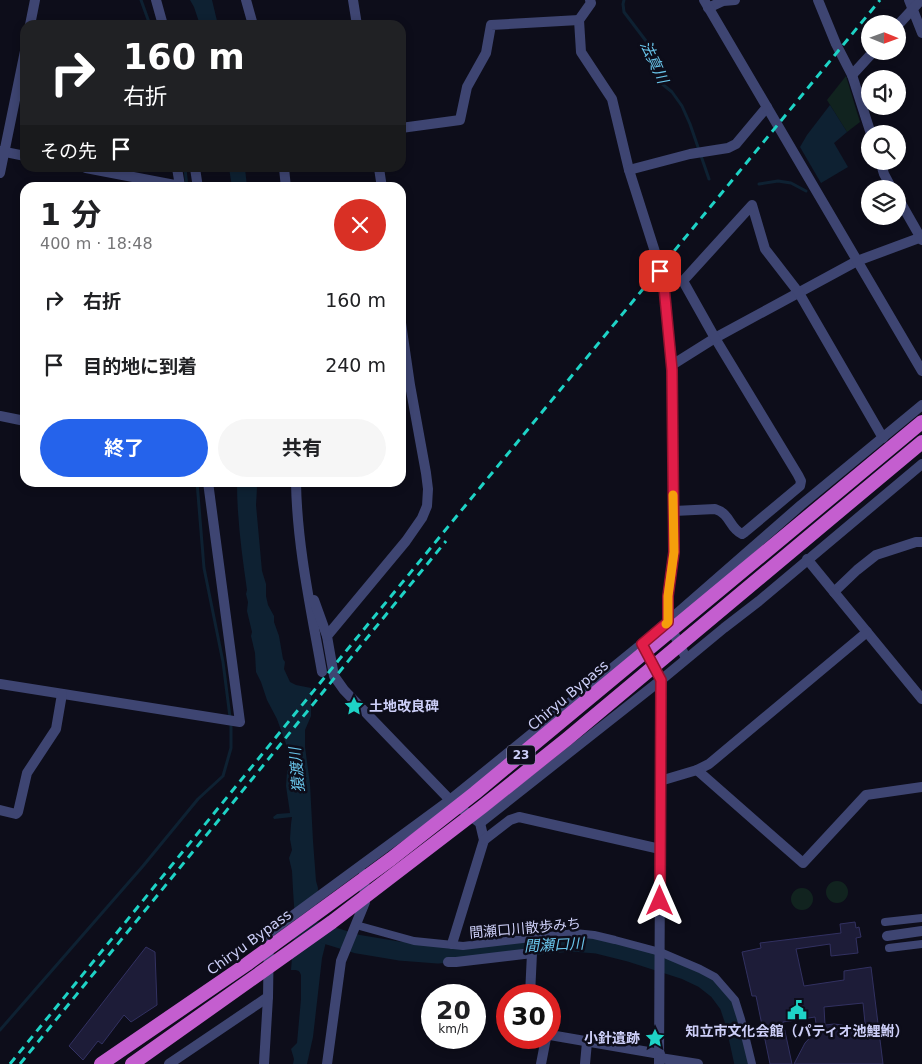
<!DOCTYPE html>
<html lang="ja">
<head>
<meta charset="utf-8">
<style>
  body { margin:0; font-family:"DejaVu Sans","Noto Sans JP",sans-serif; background:#f6f6f6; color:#202124; height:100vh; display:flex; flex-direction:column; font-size:19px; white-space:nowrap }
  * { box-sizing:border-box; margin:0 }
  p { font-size:16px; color:#757577 }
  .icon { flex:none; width:28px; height:28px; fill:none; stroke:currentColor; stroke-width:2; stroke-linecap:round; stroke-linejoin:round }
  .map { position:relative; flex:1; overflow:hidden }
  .panel { position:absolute; left:20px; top:182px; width:386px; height:305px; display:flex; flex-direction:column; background:#fff; border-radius:15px; box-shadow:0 2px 8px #0003 }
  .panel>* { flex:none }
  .guide { position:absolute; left:20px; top:20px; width:386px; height:152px; border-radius:15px; box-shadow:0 2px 8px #0003; background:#202124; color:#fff; overflow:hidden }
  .needle { width:32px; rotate:91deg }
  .fabs { position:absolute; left:861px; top:15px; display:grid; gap:10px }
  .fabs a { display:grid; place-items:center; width:45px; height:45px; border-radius:50%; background:#fff; box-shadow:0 2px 8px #0003; font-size:25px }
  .speed { position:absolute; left:421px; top:984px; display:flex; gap:10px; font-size:25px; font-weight:700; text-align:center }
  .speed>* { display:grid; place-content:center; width:65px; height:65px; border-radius:50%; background:#fff; box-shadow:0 2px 8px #0003; line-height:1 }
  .speed small { font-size:12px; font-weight:400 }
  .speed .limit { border:8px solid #d22; background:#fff; color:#111 }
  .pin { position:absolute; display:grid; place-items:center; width:42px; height:42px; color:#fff; margin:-21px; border-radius:10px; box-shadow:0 2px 8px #0006 }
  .me { position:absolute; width:55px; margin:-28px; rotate:0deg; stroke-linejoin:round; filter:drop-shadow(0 0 4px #0008) }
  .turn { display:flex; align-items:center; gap:18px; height:105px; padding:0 20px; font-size:22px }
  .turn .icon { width:65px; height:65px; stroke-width:2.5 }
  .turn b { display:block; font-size:35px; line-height:42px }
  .then { display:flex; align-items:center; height:48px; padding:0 20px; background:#0003; gap:10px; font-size:19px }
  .round { display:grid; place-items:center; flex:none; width:52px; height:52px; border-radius:26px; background:#f6f6f6 }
  .summary { display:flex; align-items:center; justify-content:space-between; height:85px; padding:0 20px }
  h1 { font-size:30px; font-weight:700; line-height:38px }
  .primary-button { display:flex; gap:10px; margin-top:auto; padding:10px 20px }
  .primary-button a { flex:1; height:58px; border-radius:30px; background:#2563eb; color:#fff; font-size:20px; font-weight:700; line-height:58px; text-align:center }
  .primary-button a+a { background:#f6f6f6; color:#202124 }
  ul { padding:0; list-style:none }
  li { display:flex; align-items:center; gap:15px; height:65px; padding:0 20px }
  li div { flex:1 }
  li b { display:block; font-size:19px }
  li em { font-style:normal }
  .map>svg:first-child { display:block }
  .green { fill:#11231f }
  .water { fill:#0e2132 }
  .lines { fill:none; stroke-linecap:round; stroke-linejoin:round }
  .stream { stroke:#0e2132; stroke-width:3 }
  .river { stroke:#0e2132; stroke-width:19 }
  .building { fill:#1d1c38; stroke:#323161; fill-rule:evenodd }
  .pedestrian { stroke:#3e4572; stroke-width:8 }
  .minor { stroke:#3e4572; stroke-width:10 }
  .tertiary { stroke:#3e4572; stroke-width:10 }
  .rail { stroke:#1ed3c6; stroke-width:3; stroke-dasharray:8 6; stroke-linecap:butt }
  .trunk-bridge { stroke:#c45ecf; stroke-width:14 }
  .route-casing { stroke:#92132f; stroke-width:12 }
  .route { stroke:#e11d48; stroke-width:9 }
  .slow { stroke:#f59e0b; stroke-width:9 }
  .labels { text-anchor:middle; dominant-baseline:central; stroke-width:5; stroke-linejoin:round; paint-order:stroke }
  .shield { fill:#0d0d1a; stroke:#9395b5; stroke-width:1 }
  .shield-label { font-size:12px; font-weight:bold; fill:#cdcff8 }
  .street-label { font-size:14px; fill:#cdcff8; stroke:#0d0d1a }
  .poi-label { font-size:14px; font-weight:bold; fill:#cdcff8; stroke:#0d0d1a; text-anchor:start }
  .water-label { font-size:15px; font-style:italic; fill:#69c4ea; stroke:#0d0d1a }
</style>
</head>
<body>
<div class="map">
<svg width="922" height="1064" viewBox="0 0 922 1064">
  <rect width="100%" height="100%" fill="#0d0d1a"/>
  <!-- green -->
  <g class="green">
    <polygon points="846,76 860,122 847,132 827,100"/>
    <circle cx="837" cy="892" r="11"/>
    <circle cx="802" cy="899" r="11"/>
  </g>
  <!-- water -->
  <g class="water">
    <polygon points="190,0 212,0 218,25 200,25 194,7"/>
    <polygon points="830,105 847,132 834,143 848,167 821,183 800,147 807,135"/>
    <polygon points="229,168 245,168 247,187 232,187"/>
    <path d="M237,483H255L257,488L256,505L262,571L266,584V596L268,605L274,616V622L279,636L283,659L285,662L284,669L290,682L296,685L311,688V716L305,730V747L310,784L313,841L316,881L318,888L315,927L333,933L332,939L327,938L322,958L313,1037L307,1064H293L294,1059L291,1049L297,1043L301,999V975C299,969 296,970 291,970L295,920L293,890L292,871L289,858L292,850L290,839L291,824L292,817L274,819L273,817L277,814L290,813L286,786L287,772L290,765L286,744L277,719L267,700L261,682L256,672L255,653L251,636L252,632L247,611L248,602L246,594L247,590C242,555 237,519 237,483Z"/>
  </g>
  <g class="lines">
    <!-- stream -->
    <g class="stream">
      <polyline points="141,0 150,25"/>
      <polyline points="624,0 623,4 624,12 646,41 654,60 654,69 661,83 672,92 682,106 690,124 709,179"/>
      <polyline points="185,168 187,188"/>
      <polyline points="759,184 778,181 791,183 806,191"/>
      <polyline points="0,1030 143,866 198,799 223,776 231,748 231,725 223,662 204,568 197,482"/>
    </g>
    <!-- river -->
    <polyline class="river" points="308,929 357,944 399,951 438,954 572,942 597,944 629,952 685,970 704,979 718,990 729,1005 735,1023 744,1064"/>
  </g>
  <!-- building -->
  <g class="building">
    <path d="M855,922L856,928L859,927L861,937L856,938L858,953L831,956L830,944L796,949L804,986L844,980V971L871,967L883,1064H794L805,1043L817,1030L815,1017L783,1022L792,1064H770L756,996H752L742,952L761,948L760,943L841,933L840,924ZM863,1003L866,1033L842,1025L834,1024L825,1025L824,1007Z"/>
    <polygon points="146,947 155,952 157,1005 131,1022 124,1015 102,1044 98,1041 83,1060 69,1046"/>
  </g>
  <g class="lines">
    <!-- pedestrian -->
    <g class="pedestrian">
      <polyline points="885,922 922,918"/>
      <polyline points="356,925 414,941 463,946 575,933 594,935 615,940 660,952 700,969 715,977 735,1000 741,1019 752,1064"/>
      <polyline points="889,948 922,944"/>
    </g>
    <!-- minor -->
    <g class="minor">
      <polyline points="156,0 163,25"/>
      <polyline points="246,0 253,25"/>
      <polyline points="353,0 357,25"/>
      <polyline points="590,0 591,3 579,20 581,52 612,99 629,170 656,255 664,287 672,365 674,552 668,596 668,622 686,658"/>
      <polyline points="818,0 836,44 852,75 871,134"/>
      <polyline points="909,0 922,33"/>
      <polyline points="708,8 723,1 735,0"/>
      <polyline points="30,25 35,0"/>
      <polyline points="898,25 921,0"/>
      <polyline points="852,75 874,51"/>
      <polyline points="401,128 460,120 467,87 486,53 491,25 579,20"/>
      <polyline points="0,151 25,156"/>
      <polyline points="880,161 884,174 892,189"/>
      <polyline points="86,168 180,186 177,168"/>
      <polyline points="195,168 198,188"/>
      <polyline points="284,168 286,188"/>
      <polyline points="379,168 382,188"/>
      <polyline points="629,170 690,154 728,148 736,144 767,107"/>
      <polyline points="0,173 25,51"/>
      <polyline points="898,198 922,240"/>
      <polyline points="401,323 410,385 426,473 428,489 427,506 422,518 406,541 327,636 334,676 344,690 450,800 480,823 484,840 452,944"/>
      <polyline points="672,365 715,338 857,261 922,237"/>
      <polyline points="0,416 25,421"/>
      <path d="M296,482C297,546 311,609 322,672"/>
      <path d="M674,511L715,509C731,514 729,528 742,534L745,532L800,486L801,481L798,475L715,338L683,281L752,205L765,249L799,293L883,438"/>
      <polyline points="807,559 834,592 857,570 876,555 916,542 922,542"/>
      <polyline points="834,592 922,699"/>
      <polyline points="314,600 327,636"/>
      <polyline points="643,647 661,680 659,1064"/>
      <polyline points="0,684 240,722 208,482"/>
      <polyline points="697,770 709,764 867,632"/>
      <polyline points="660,781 697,770 803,863 866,795 922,787"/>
      <polyline points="0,810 16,814 18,812 27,773 56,729 62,694"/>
      <polyline points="480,823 661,680 724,628 759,601 922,464"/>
      <polyline points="484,840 510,820 519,817 660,849"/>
      <polyline points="448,962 456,962 532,953 530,995"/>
      <polyline points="550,1035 660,1054"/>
      <polyline points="660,1058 698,1064"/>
      <polyline points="169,1064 268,997"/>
      <polyline points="264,1064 268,997 269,933 450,800 642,644 801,505 922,405"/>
      <polyline points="327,1064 341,961 365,902 364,874"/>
      <polyline points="541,1064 546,1038"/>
      <polyline points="585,1064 587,1042"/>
    </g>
    <!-- tertiary -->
    <g class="tertiary">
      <polyline points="704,0 922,371"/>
      <polyline points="887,936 922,931"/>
    </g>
    <!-- rail -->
    <g class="rail">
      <polyline points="10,1064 342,656 880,0"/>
      <polyline points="20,1064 446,541"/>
    </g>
    <!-- trunk-bridge -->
    <g class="trunk-bridge">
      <polyline points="101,1064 247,964 391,859 475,793 922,422"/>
      <polyline points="132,1064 332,922 482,807 567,739 922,442"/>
    </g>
  </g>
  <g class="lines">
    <defs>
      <polyline id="route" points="660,271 664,287 672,370 674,552 668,596 668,622 642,644 661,680 660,901"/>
    </defs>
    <!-- route casing -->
    <use href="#route" class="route-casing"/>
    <!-- route -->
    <use href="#route" class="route"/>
    <!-- slow -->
    <polyline class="slow" points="666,624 668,622 668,596 674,552 673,495"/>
  </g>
  <!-- icons -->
  <defs>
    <symbol id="sight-bare" viewBox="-9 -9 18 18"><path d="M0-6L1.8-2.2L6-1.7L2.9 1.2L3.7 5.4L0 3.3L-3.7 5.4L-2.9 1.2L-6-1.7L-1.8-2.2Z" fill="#1ed3c6" stroke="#0d0d1a" stroke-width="2.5" paint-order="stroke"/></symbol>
    <symbol id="civic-bare" viewBox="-9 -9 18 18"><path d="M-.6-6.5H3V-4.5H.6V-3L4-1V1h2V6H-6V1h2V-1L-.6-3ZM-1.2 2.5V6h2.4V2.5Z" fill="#1ed3c6" stroke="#0d0d1a" stroke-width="2.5" paint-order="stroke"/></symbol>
  </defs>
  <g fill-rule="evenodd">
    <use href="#sight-bare" x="340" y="692" width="28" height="28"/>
    <use href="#civic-bare" x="783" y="996" width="28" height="28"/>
    <use href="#sight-bare" x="641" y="1024" width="28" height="28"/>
  </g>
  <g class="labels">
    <!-- shield labels -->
    <rect class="shield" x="507" y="745.5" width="28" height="19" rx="4"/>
    <g class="shield-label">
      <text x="521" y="755">23</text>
    </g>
    <!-- street labels -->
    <g class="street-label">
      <text transform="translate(568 695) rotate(-40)">Chiryu Bypass</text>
      <text transform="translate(525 928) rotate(-5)">間瀬口川散歩みち</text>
      <text transform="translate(249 942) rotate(-36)">Chiryu Bypass</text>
    </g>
    <!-- poi labels -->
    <g class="poi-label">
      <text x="369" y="706">土地改良碑</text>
      <text x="797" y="1031" text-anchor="middle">知立市文化会館（パティオ池鯉鮒）</text>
      <text x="640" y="1038" text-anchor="end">小針遺跡</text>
    </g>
    <!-- water labels -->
    <g class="water-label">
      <text transform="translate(654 62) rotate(65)">法真川</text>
      <text transform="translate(297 770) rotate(-95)">猿渡川</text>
      <text transform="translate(554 945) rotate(-3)">間瀬口川</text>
    </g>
  </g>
</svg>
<div class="fabs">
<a><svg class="needle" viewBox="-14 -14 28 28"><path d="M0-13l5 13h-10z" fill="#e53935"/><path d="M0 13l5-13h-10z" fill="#757577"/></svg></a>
<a><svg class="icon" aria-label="sound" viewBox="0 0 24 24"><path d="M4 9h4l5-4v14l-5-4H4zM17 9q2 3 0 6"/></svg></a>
<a><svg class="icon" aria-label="search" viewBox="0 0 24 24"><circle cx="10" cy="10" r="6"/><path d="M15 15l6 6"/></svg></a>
<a><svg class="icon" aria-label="layers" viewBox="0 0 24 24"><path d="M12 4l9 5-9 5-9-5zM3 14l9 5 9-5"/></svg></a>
</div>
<div class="speed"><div>20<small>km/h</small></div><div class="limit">30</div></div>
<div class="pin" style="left:660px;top:271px;background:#d93025"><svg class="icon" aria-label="arrive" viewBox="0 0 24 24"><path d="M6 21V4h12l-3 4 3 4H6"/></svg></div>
<svg class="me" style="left:660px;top:901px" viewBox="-20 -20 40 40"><path d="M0-17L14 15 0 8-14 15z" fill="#e11d48" stroke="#fff" stroke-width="4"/></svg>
<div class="guide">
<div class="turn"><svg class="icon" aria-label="right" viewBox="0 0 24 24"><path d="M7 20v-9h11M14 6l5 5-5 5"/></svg><div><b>160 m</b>右折</div></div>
<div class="then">その先<svg class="icon" aria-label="arrive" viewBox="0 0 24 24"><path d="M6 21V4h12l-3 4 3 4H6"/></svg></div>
</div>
<section class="panel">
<div class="summary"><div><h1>1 分</h1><p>400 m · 18:48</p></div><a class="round" style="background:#d93025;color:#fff"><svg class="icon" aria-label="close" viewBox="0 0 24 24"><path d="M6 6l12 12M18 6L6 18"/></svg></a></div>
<ul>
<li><svg class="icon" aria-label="right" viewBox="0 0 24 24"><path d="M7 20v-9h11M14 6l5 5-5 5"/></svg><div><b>右折</b></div><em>160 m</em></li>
<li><svg class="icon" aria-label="arrive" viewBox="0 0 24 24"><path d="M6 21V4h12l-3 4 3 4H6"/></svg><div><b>目的地に到着</b></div><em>240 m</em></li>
</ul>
<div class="primary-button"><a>終了</a><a>共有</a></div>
</section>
</div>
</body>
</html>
